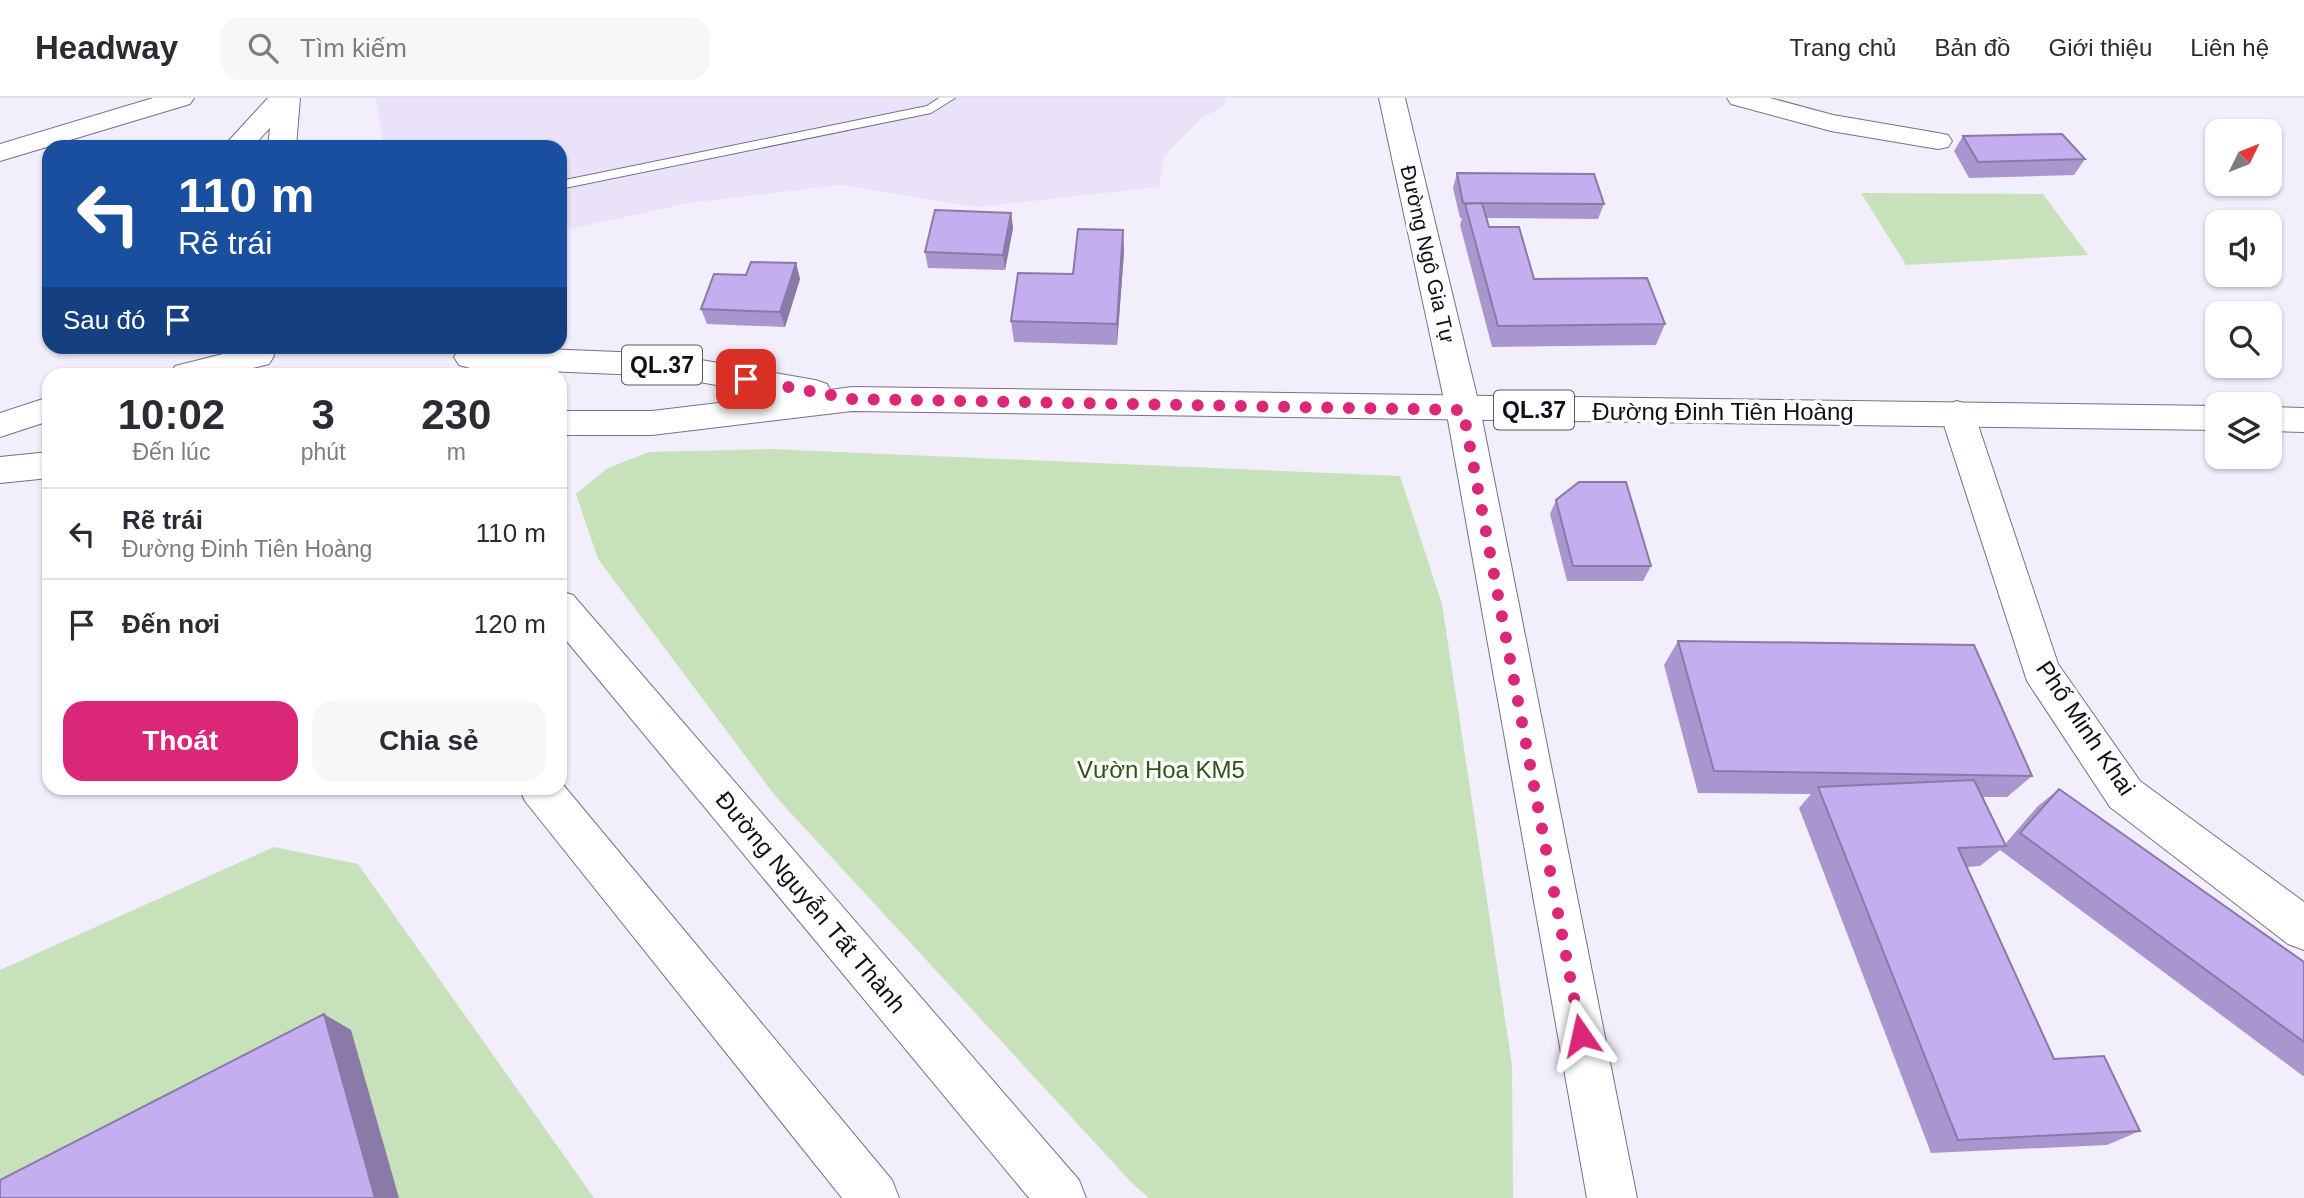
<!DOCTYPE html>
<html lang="vi">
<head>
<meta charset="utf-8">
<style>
  body { margin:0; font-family:Helvetica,sans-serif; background:#f7f7f7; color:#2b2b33; height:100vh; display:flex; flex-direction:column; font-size:26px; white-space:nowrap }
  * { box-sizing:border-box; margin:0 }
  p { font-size:23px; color:#7c7c81 }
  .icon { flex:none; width:38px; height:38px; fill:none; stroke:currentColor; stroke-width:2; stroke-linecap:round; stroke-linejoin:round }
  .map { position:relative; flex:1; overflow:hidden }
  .sheet { position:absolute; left:42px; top:270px; width:525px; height:427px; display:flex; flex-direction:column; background:#fff; border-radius:21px; box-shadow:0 2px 5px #0004 }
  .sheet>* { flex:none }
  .top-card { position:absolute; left:42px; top:42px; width:525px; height:214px; border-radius:21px; box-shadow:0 2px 5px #0004; background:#1a4fa0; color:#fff; overflow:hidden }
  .needle { width:46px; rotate:47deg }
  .controls { position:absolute; left:2205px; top:21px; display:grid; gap:14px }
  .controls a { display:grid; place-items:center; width:77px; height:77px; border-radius:14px; background:#fff; box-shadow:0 2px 5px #0004; font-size:35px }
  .pin { position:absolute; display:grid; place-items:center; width:60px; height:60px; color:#fff; margin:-30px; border-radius:14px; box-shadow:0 4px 10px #0006 }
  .me { position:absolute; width:77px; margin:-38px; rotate:349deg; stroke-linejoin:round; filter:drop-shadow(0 0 5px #0008) }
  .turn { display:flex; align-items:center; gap:24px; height:147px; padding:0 21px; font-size:32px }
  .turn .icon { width:91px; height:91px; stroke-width:2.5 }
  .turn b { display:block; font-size:49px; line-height:60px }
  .then { display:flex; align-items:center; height:66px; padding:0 21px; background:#0003; gap:14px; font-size:26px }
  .eta { display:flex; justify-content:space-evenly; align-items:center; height:119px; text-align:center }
  .eta b { font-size:42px; font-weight:700; line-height:49px }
  .button { display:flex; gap:14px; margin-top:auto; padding:14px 21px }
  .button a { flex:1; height:80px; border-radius:21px; background:#db2777; color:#fff; font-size:28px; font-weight:700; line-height:80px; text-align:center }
  .button a+a { background:#f7f7f7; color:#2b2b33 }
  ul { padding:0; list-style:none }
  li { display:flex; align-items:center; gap:21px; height:91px; padding:0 21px; border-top:2px solid #e1e1e2 }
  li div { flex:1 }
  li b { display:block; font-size:26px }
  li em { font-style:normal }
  header { display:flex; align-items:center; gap:42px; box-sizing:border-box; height:98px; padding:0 35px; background:#fff; border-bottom:2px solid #e1e1e2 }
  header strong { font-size:33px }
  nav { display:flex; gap:38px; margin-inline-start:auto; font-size:24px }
  .search { width:490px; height:63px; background:#f7f7f7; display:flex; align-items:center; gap:18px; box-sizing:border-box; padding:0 24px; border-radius:21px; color:#7c7c81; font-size:26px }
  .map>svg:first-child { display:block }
  .built { fill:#e9e2f9 }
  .green { fill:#c7e1bb }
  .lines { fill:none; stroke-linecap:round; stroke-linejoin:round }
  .service-casing { stroke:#786f8b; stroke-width:2 }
  .minor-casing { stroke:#786f8b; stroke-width:2 }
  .secondary-casing { stroke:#786f8b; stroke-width:2 }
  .primary-casing { stroke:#786f8b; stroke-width:2 }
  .service { fill:#fff; fill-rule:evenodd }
  .minor { fill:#fff; fill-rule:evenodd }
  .secondary { fill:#fff; fill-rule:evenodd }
  .primary { fill:#fff; fill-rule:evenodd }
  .wall { fill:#a996ce }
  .shaded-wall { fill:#897aa7 }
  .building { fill:#c4aeef; stroke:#897aa7; stroke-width:2 }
  .route { stroke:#db2777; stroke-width:12; stroke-dasharray:0 21.6 }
  .labels { text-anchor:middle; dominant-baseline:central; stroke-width:7; stroke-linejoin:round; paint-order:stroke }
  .far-street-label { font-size:21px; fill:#120e19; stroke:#fff }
  .shield { fill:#fff; stroke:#59565e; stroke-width:2 }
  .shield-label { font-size:23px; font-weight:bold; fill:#120e19 }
  .street-label { font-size:24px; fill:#120e19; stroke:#fff }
  .park-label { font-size:24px; fill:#2d5315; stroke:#fff }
</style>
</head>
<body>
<header>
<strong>Headway</strong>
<div class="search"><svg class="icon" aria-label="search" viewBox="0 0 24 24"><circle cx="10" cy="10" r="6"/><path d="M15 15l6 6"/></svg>Tìm kiếm</div>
<nav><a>Trang chủ</a><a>Bản đồ</a><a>Giới thiệu</a><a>Liên hệ</a></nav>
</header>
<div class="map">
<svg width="2304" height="1100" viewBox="0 0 2304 1100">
  <rect width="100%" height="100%" fill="#f2eefb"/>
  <!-- built -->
  <polygon class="built" points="376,0 1226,0 1225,7 1203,19 1164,58 1159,89 977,109 841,87 689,105 560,133 560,49 384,49"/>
  <!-- green -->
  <g class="green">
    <polygon points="1861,95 2043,96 2088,157 1906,167"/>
    <polygon points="770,351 1400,378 1442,506 1512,967 1513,1100 1149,1100 1133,1086 776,699 598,461 576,396 608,370 649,354"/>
    <polygon points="274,749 358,766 594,1100 0,1100 0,872"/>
  </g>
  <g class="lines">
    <defs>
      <polygon id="service" points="939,0 955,0 931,15 560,91 560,83 927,8"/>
      <g id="minor">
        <polygon points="153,0 194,0 190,6 0,63 0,46"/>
        <polygon points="1379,0 1405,0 1480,311 1475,319 1463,323 1451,319 1446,311"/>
        <polygon points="1727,0 1770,0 1833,17 1938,35 1948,37 1952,43 1948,49 1938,51 1831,33 1731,6"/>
        <polygon points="1957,303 1969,307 1974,315 2058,566 2140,683 2304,804 2304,852 2288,846 2110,709 2027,583 1940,315 1945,307"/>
      </g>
      <polygon id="secondary" points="1463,299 1475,303 1480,311 1637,1100 1587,1100 1446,311 1451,303"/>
      <g id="primary">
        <polygon points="268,0 300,0 296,49 268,49 270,30 252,49 223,49"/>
        <polygon points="238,248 270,248 274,258 269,266 229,276 171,276 175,268 239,252"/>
        <polygon points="468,248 667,256 815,282 827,286 830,292 852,289 2217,308 2217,332 852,313 652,337 560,337 560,313 652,313 776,298 667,278 470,270 459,267 454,259 459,251"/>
        <polygon points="49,299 49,323 0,339 0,315"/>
        <polygon points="2270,309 2304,310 2304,334 2270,333"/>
        <polygon points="49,354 49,380 0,385 0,359"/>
        <polygon points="560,493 573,497 1079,1082 1086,1100 1029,1100 560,535"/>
        <polygon points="560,683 892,1082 899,1100 842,1100 525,703 519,690 560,690"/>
      </g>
    </defs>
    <!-- service casing -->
    <use href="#service" class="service-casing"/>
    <!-- minor casing -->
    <use href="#minor" class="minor-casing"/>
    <!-- secondary casing -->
    <use href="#secondary" class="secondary-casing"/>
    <!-- primary casing -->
    <use href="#primary" class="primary-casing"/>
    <!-- service -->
    <use href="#service" class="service"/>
    <!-- minor -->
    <use href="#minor" class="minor"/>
    <!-- secondary -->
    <use href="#secondary" class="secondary"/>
    <!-- primary -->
    <use href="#primary" class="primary"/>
  </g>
  <!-- wall -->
  <g class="wall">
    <polygon points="1963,38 2085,61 2074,77 1969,80 1954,53"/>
    <polygon points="1457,75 1604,106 1598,121 1487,120 1489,129 1534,181 1665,226 1656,247 1492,249 1460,127 1462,120 1460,120 1453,90"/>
    <polygon points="1011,115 1013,130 1005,172 928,170 925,154"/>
    <polygon points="1123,132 1124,154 1117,247 1014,244 1011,223 1073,176"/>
    <polygon points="796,165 800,181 785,229 707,226 701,211 746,177"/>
    <polygon points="1556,402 1651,468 1643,483 1567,483 1550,416"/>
    <polygon points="1678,543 2032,678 2007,699 1982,699 2005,746 2038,708 2059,691 2304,864 2304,978 2303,978 2000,752 1980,768 1967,769 2054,961 2140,1033 2107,1047 1931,1055 1799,710 1811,696 1698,695 1664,567"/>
  </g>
  <!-- shaded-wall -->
  <g class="shaded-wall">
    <polygon points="1011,115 1013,130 1005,172 1003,157"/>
    <polygon points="1123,132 1124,154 1117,247 1117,226"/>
    <polygon points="796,165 800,181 785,229 780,214"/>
    <polygon points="324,916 351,932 399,1100 375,1100"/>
  </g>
  <!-- building -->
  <g class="building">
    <polygon points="2062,36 2085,61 1978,64 1963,38"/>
    <polygon points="1457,75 1594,76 1604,106 1463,105"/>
    <polygon points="1482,105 1489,129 1519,129 1534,181 1647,180 1665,226 1498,228 1465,106"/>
    <polygon points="935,112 1011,115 1003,157 925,154"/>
    <polygon points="1078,131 1123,132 1117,226 1011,223 1018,175 1073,176"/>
    <polygon points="751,164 796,165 780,214 701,211 714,176 746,177"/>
    <polygon points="1579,384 1626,384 1651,468 1573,468 1556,402"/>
    <polygon points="1678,543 1974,547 2032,678 1714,673"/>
    <polygon points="1974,682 2006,748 1958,750 2054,961 2104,958 2140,1033 1958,1042 1818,689"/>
    <polygon points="2059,691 2304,864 2304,944 2020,735"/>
    <polygon points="324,916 375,1100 0,1100 0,1082"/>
  </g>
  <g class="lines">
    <!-- route -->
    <polyline class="route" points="746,281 852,301 1463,312 1581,937"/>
  </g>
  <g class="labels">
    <!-- far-street labels -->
    <g class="far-street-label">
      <text transform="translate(1428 156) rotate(77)">Đường Ngô Gia Tự</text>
    </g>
    <!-- shield labels -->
    <g class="shield">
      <rect x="622" y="247.5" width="80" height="39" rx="5"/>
      <rect x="1494" y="292.5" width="80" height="39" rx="5"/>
    </g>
    <g class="shield-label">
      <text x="662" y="267">QL.37</text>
      <text x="1534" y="312">QL.37</text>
    </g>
    <!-- street labels -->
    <g class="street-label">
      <text x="1723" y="313">Đường Đinh Tiên Hoàng</text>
      <text transform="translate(2086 630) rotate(56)">Phố Minh Khai</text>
      <text transform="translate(811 804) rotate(50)">Đường Nguyễn Tất Thành</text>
    </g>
    <!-- park labels -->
    <g class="park-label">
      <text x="1161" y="671">Vườn Hoa KM5</text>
    </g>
  </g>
</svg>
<div class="controls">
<a><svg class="needle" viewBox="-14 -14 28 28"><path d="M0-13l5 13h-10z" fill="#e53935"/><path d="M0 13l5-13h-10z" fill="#7c7c81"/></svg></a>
<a><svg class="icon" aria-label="sound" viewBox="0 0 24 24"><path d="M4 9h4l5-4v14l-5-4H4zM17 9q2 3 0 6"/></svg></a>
<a><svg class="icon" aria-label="search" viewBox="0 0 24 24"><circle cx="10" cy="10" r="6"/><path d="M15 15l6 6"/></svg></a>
<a><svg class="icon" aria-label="layers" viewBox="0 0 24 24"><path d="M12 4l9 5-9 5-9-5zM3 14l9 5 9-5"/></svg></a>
</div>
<div class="pin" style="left:746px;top:281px;background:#d93025"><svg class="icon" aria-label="arrive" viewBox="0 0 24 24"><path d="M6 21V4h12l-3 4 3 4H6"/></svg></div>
<svg class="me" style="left:1581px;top:937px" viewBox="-20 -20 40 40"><path d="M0-17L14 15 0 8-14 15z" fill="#db2777" stroke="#fff" stroke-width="4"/></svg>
<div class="top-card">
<div class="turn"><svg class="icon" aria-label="left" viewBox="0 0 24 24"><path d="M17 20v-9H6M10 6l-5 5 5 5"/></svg><div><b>110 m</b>Rẽ trái</div></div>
<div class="then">Sau đó<svg class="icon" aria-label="arrive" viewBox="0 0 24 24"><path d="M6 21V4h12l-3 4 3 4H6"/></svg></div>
</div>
<section class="sheet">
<div class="eta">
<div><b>10:02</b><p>Đến lúc</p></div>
<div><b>3</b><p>phút</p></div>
<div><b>230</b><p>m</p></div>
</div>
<ul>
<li><svg class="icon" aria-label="left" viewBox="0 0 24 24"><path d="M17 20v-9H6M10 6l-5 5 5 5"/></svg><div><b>Rẽ trái</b><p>Đường Đinh Tiên Hoàng</p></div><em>110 m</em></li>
<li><svg class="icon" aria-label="arrive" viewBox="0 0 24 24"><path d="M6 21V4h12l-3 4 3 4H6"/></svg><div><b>Đến nơi</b></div><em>120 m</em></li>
</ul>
<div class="button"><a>Thoát</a><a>Chia sẻ</a></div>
</section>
</div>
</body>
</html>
